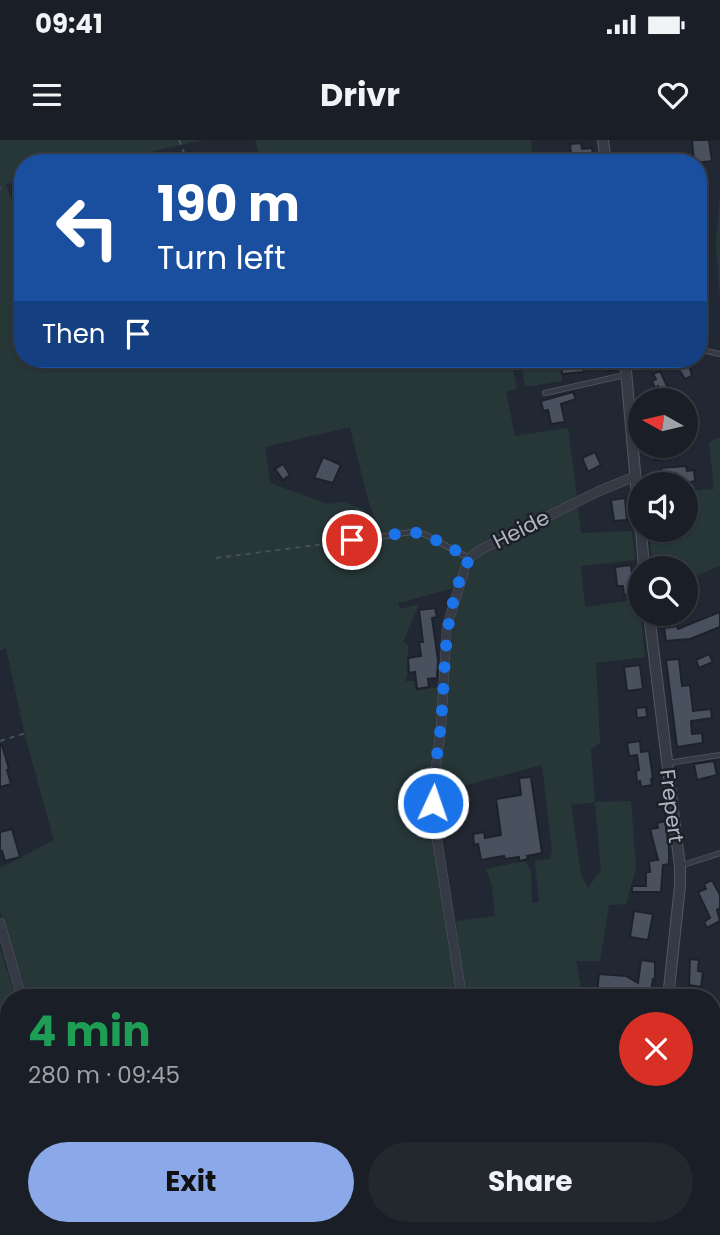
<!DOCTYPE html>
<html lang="en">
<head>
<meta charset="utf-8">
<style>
  body { margin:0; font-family:Poppins,sans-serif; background:#23272e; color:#f1f3f6; height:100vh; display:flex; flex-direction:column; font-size:26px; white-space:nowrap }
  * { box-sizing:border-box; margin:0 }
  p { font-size:23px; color:#9fa2a7 }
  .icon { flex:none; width:38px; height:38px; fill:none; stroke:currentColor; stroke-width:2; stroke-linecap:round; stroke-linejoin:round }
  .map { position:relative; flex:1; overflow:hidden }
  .sheet { position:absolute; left:0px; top:849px; width:721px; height:247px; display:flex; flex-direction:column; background:#1a1e26; border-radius:28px 28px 0 0; box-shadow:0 2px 5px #0004,0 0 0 2px #383c43 }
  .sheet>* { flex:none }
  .hud { position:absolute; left:14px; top:14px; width:693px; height:214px; border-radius:28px; box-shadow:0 2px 5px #0004,0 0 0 2px #383c43; background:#1a4fa0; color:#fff; overflow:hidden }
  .needle { width:46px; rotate:278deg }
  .buttons { position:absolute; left:628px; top:248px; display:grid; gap:14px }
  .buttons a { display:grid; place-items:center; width:70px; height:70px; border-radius:50%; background:#1a1e26; box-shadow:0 2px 5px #0004,0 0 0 2px #383c43; font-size:35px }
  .pin { position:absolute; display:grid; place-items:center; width:60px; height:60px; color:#fff; margin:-30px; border:4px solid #fff; border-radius:50%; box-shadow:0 2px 7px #0007 }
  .me { position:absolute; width:77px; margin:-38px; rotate:3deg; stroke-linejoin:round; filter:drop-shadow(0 0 5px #0008) }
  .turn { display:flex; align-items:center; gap:24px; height:147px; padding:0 28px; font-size:32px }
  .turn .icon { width:91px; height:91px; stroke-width:2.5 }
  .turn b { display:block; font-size:49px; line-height:60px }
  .then { display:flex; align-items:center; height:66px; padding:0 28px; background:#0003; gap:14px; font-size:26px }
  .round { display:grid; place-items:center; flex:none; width:74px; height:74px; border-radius:37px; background:#23272e }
  .overview { display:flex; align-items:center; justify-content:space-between; height:119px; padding:0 28px }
  h1 { font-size:42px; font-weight:700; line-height:52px; color:#1e9e55 }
  .button { display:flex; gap:14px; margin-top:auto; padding:14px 28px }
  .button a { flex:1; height:80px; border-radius:42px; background:#8ba8e9; color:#111; font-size:28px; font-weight:700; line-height:80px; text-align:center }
  .button a+a { background:#23272e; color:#f1f3f6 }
  .status { display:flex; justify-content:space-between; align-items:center; height:49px; padding:0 35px; background:#1a1e26; direction:ltr }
  .status svg { height:19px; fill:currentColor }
  header { display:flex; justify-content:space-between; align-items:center; height:91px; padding:0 28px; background:#1a1e26; font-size:32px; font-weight:700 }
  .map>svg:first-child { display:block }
  .green { fill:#273738; fill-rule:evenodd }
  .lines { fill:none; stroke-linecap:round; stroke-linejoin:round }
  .stream { stroke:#39445a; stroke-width:2.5 }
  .building { fill:#49505e; stroke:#1c212a; stroke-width:2 }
  .service-casing { stroke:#525762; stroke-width:6 }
  .minor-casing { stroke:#525762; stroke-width:10 }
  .tertiary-casing { stroke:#525762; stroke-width:12 }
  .path { stroke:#455255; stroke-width:2; stroke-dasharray:5 5; stroke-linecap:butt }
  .service { stroke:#353a44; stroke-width:4.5 }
  .minor { stroke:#353a44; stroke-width:9 }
  .tertiary { stroke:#353a44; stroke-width:10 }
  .route { stroke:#1a73e8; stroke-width:12; stroke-dasharray:0 21.6 }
  .labels { text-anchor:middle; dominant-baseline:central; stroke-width:5; stroke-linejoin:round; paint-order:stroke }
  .street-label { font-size:21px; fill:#afb4c1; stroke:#1a1f28 }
</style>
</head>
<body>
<div class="status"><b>09:41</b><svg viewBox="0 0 49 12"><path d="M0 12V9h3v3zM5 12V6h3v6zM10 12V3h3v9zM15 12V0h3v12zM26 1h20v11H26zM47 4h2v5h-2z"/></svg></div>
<header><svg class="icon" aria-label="menu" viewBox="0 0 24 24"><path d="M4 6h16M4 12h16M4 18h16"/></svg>Drivr<svg class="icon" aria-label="heart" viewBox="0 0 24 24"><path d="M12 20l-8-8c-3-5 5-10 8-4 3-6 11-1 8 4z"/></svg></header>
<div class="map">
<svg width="720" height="1095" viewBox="0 0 720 1095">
  <rect width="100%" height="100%" fill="#222833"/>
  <!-- green -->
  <g class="green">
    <path d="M0,0H203L101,23H23V40L6,44L23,90V219H511L517,249L506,252L515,296L568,288L577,357L469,412L462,420L454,448L398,463L400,469L419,464L403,502L409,506C406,518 410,531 405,541H414L416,550L442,547L429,646L432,692L449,789L456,857H28L0,771V728L54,700L26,600L6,508L0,511ZM350,287L369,363L380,393L374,394L363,369L343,362L328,364L270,343L265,307Z"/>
    <polygon points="255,0 531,0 533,23 262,23"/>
    <polygon points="720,55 720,157 716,104"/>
    <polygon points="520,219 560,219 562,241 525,247"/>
    <polygon points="720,297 720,426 686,440 686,429 653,429 649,390 686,390 686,351 714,349 709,302"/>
    <path d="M578,366L581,393L632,391L635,420L581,426L585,467L639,459L645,517L596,523L600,603L591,609L595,662L631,661L636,729L626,764L609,765L600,821H576L583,857H465L456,781L495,776L492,746L486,729L525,721L531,731L532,763L539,762L535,721L550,719L552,710L542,625L437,653C440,630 443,606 445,583C449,542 450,438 484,413ZM595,662L601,730L588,748L581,734L571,665Z"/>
    <polygon points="0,808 16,857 9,858 9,977 0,980"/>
    <polygon points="720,915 720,966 712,953 712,920"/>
    <polygon points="9,1005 9,1087 42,1087 45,1095 0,1095 0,1010"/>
    <polygon points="103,1087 372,1087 374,1095 106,1095"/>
    <polygon points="516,1087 572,1087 564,1095 523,1095"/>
    <polygon points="581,1087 654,1087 664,1095 589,1095"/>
  </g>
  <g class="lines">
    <!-- stream -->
    <polyline class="stream" points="0,49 1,48"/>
  </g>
  <!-- building -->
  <g class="building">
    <polygon points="692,0 709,0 712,21 694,23"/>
    <polygon points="581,3 582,9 592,8 594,20 572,23 570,4"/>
    <polygon points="698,157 703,157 707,193 698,194"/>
    <polygon points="561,219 582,219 584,232 562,234"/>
    <polygon points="606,219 615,219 616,230 607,231"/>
    <polygon points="687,219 692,236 685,239 678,228 681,227 680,222"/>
    <polygon points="660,231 668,248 660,251 658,246 655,248 652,241 656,239 653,234"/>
    <polygon points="573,252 576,259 561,264 565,282 551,284 548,270 543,271 541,261"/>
    <polygon points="650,306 675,306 678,314 662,320 661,318 655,320"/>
    <polygon points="595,312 601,325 588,332 582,318"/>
    <polygon points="323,317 341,325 333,343 314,338"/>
    <polygon points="283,324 290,335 283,340 275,329"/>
    <polygon points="686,326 687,331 694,330 695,341 691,342 691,345 677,345 676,333 662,334 661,328"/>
    <polygon points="625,358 627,380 614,381 611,360"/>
    <polygon points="631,425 634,454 624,455 623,446 617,446 615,427"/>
    <polygon points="435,468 437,477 432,478 438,520 437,538 428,539 429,547 417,549 415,532 409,533 408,518 421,516 419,502 423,502 419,470"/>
    <polygon points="720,472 720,487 690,499 666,501 664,488 677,486 678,489"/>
    <polygon points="709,514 713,522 699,528 696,520"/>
    <polygon points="679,519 682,546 690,545 693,571 711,569 712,578 691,581 692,594 702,593 703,603 677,607 666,520"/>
    <polygon points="640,525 643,549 627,551 624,527"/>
    <polygon points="646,567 647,577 637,578 636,568"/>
    <polygon points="640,601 641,612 649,611 653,639 651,639 652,645 641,647 640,641 637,642 636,631 639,630 637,615 629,616 627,603"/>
    <polygon points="0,605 2,605 9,629 7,630 11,644 0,647"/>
    <polygon points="714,621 717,635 697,640 694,624"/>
    <polygon points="531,637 542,713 527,716 528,719 519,721 519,717 505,719 504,716 481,720 478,704 474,705 473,694 484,692 485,698 501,695 496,659 521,655 519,638"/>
    <polygon points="665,681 669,707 669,724 663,725 661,752 632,752 632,746 646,746 646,732 650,732 649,721 658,720 650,689 658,688 657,683"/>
    <polygon points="12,689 20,717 5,721 2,711 0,712 0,692"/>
    <polygon points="712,740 720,755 720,768 717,770 720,781 707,788 704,782 710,778 698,752 706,749 704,744"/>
    <polygon points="634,771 653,774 648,800 630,797"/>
    <polygon points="690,819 699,820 698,831 703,832 701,847 689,845"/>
    <polygon points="641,820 655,822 655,840 653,839 650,858 597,853 599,834 626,836 638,843"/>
    <polygon points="720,1034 720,1064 712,1061 712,1053"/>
    <polygon points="62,1087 79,1087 82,1095 65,1095"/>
    <polygon points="416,1087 427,1087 429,1095 398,1095 397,1092"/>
  </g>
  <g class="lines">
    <defs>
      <g id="service">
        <polyline points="698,209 720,214"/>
        <polyline points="545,253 625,235"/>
        <polyline points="379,397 411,392 424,394 469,418"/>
        <polyline points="668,623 720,615"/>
        <polyline points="680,726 720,713"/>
        <polyline points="665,1087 675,1095"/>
      </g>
      <g id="minor">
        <polyline points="0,783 22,858"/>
        <polyline points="462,858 436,692 433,652 441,587 447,486 466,425 470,418 480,410 599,351 636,336"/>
        <polyline points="98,1087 100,1095"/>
        <polyline points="528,1087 536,1095"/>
        <polyline points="461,1095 464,1092 493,1089"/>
      </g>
      <g id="tertiary">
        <polyline points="603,0 606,23"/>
        <polyline points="625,219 640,389"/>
        <polyline points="641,390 644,429"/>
        <polyline points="649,474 680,727 680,746 668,858"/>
        <polyline points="712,964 720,976"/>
      </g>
    </defs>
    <!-- service casing -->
    <use href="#service" class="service-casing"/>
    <!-- minor casing -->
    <use href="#minor" class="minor-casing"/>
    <!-- tertiary casing -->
    <use href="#tertiary" class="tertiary-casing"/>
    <!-- path -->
    <g class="path">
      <polyline points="179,0 188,23"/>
      <polyline points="202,23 231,17 237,18 238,23"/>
      <polyline points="586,225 617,221"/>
      <polyline points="216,418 371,398"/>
      <polyline points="0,601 26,593"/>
    </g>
    <!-- service -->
    <use href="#service" class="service"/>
    <!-- minor -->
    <use href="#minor" class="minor"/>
    <!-- tertiary -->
    <use href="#tertiary" class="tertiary"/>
  </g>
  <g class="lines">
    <!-- route -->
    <path class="route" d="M352,400L411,392L424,394L470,418C442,467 446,529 441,582C439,609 432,636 433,663"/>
  </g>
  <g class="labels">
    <!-- street labels -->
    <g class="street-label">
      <text transform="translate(521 389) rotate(-27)">Heide</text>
      <text transform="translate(672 666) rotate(83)">Frepert</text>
    </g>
  </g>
</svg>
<div class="buttons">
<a><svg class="needle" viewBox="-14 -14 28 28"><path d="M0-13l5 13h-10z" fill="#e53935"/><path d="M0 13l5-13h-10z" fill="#9fa2a7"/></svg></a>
<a><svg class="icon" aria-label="sound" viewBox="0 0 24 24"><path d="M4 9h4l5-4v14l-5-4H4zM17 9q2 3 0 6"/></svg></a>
<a><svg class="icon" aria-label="search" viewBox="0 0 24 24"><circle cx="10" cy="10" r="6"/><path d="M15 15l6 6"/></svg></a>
</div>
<div class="pin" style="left:352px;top:400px;background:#d93025"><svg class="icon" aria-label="arrive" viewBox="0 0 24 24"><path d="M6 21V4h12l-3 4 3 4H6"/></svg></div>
<svg class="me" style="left:433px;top:663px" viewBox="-20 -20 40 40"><circle r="17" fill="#1a73e8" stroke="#fff" stroke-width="3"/><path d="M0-11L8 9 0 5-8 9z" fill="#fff"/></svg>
<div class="hud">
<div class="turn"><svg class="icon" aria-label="left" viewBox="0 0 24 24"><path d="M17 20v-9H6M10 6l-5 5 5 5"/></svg><div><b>190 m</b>Turn left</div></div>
<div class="then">Then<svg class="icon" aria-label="arrive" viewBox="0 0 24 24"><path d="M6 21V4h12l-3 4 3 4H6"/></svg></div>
</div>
<section class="sheet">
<div class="overview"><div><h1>4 min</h1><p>280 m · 09:45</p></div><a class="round" style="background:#d93025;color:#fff"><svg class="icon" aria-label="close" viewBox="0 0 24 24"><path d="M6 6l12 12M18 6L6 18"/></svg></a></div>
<div class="button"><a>Exit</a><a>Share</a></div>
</section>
</div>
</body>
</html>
